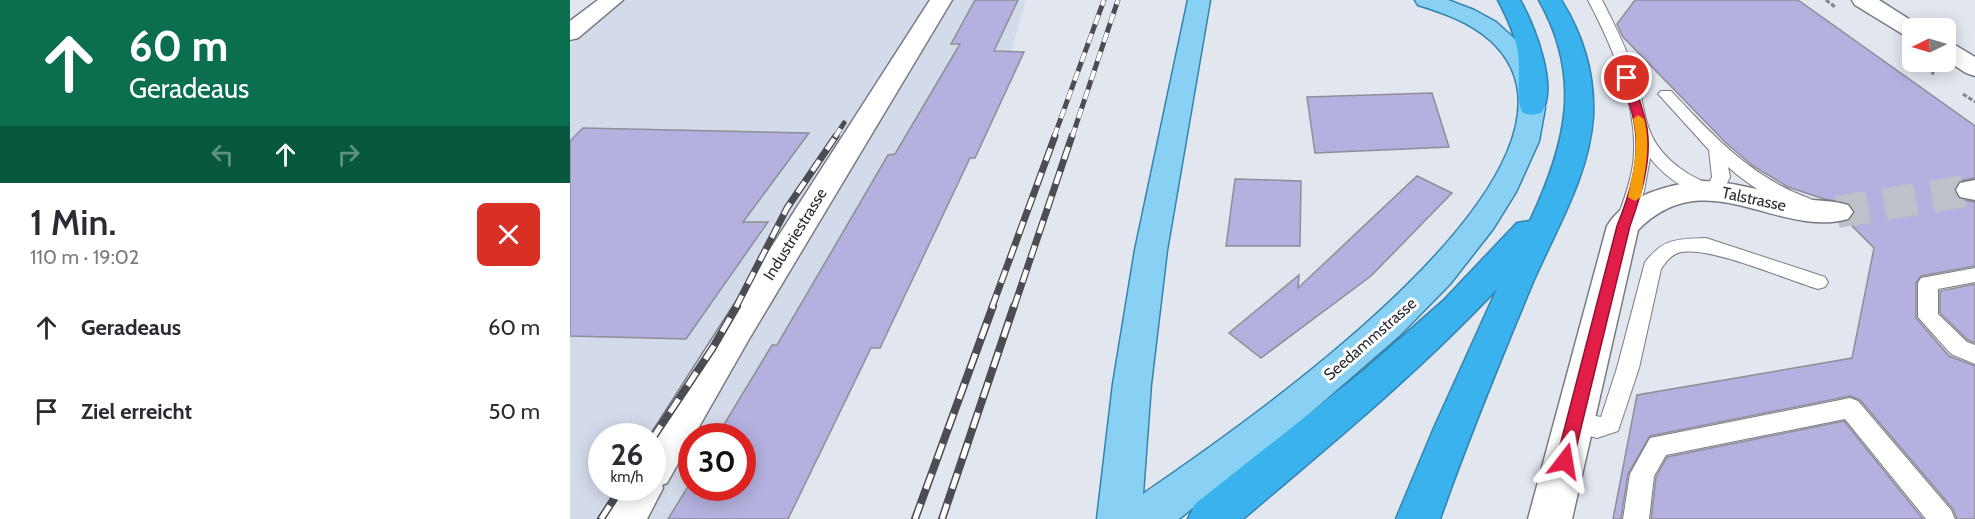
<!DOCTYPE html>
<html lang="de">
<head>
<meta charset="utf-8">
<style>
  body { margin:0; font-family:Cabin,sans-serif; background:#f2f2f3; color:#2b2b33; height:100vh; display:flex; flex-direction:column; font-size:22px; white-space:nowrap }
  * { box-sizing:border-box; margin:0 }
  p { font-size:20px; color:#7c7c81 }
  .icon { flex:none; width:33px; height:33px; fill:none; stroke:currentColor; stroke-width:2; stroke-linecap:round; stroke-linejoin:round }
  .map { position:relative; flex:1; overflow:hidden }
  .sheet { display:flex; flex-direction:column; background:#fff; width:570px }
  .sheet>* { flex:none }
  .guide { background:#0b6e4f; color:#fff; overflow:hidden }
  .needle { width:39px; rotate:265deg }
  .tools { position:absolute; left:1332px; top:18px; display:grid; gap:12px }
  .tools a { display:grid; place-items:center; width:54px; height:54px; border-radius:9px; background:#fff; box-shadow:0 3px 15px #0003; font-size:30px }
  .speed { position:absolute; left:18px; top:423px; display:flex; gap:12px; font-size:30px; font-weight:700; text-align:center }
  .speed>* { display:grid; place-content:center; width:78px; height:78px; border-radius:50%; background:#fff; box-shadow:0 3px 15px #0003; line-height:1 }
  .speed small { font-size:15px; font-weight:400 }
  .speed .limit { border:9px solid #d22; background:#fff; color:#111 }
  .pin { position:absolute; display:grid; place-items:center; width:51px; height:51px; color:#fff; margin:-26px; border:3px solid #fff; border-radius:50%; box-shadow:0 2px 6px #0007 }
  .me { position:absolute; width:66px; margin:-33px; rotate:14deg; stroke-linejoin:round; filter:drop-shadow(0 0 4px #0008) }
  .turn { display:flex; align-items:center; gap:21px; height:126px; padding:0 30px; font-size:27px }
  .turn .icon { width:78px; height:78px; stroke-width:2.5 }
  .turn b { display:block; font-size:42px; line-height:51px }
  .lanes { display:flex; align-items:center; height:57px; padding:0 30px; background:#0003; justify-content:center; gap:30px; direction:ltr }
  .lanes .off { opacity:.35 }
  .round { display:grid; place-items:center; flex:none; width:63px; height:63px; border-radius:9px; background:#f2f2f3 }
  .summary { display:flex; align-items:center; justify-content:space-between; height:102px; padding:0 30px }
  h1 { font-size:36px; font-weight:600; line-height:45px }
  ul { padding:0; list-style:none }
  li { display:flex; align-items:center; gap:18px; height:84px; padding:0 30px }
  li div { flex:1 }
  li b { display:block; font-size:22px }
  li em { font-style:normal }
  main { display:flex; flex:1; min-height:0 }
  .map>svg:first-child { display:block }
  .built { fill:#d3dbeb; fill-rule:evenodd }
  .building { fill:#b4b0df; stroke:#8e8e97; stroke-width:1.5 }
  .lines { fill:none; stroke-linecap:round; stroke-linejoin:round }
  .minor-tunnel { stroke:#bdc1c9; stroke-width:32; stroke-dasharray:32 16; stroke-linecap:butt }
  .service-casing { stroke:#777c84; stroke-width:2 }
  .minor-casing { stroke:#777c84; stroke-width:3 }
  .primary-casing { stroke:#3483ac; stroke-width:3 }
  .motorway-casing { stroke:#3483ac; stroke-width:3 }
  .path { stroke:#808389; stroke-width:3; stroke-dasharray:4.5 2; stroke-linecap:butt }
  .service { fill:#fff; fill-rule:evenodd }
  .minor { fill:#fff; fill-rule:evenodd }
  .primary { fill:#88d1f5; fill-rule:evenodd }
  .motorway { fill:#39b2ee; fill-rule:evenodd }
  .rail-far2-casing { stroke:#4b4d52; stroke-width:5 }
  .rail-far1-casing { stroke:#4b4d52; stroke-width:7 }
  .rail-casing { stroke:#4b4d52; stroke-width:8 }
  .rail-far2 { stroke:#fff; stroke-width:4; stroke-dasharray:10; stroke-linecap:butt }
  .rail-far1 { stroke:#fff; stroke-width:4.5; stroke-dasharray:13; stroke-linecap:butt }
  .rail { stroke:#fff; stroke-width:5; stroke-dasharray:16; stroke-linecap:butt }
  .route { fill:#e11d48; stroke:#92132f; stroke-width:1.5 }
  .slow { fill:#f59e0b }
  .labels { text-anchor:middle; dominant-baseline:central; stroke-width:6; stroke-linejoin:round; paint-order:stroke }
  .street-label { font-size:16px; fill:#2b2d31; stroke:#fff }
</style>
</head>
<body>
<main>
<section class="sheet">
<div class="guide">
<div class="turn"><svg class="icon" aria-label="ahead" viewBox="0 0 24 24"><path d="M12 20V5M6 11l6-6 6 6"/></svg><div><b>60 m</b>Geradeaus</div></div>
<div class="lanes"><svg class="icon off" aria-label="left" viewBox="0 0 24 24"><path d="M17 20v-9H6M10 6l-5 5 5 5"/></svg><svg class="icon" aria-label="ahead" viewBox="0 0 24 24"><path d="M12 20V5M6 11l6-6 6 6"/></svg><svg class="icon off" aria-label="right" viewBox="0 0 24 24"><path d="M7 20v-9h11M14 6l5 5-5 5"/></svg></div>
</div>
<div class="summary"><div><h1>1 Min.</h1><p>110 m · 19:02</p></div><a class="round" style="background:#d93025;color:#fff"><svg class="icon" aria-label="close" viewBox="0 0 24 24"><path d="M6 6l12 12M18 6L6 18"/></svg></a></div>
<ul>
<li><svg class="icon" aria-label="ahead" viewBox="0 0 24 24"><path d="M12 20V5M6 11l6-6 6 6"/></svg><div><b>Geradeaus</b></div><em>60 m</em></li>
<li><svg class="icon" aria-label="arrive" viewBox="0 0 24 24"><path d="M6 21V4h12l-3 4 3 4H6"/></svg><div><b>Ziel erreicht</b></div><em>50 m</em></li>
</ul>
</section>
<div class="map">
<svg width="1405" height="519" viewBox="0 0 1405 519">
  <rect width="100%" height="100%" fill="#e1e6ef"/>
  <!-- built -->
  <path class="built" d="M55,0H456L437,66L204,519H0V45ZM32,436H82V488H32ZM122,436H172V488H122Z"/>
  <!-- building -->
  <g class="building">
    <polygon points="405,0 448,0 424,51 454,52 405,158 400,158 310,348 301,348 218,519 98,519 122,480 122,488 172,488 172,436 147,436 202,345 207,345 318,155 325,154 390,44 381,44"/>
    <polygon points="1065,0 1228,0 1405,126 1405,178 1390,181 1384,189 1390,199 1405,202 1405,266 1351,276 1346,283 1346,318 1379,356 1405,366 1405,519 1387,519 1383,509 1290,400 1280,396 1080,436 1058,474 1051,519 1043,519 1067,395 1282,358 1304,248 1277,221 1285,212 1280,204 1254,199 1218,187 1183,166 1156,143 1053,37 1047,24"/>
    <polygon points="862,93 879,147 745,153 737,97"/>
    <polygon points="13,128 239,133 173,222 198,222 116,339 0,336 0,141"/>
    <polygon points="847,176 882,193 801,276 691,358 659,333 729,275 728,288"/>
    <polygon points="665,179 731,181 730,246 656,246"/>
    <polygon points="1405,284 1405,343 1398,340 1370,313 1370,291"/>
    <polygon points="1274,421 1353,519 1081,519 1086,477 1097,457"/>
  </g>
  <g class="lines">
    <!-- minor-tunnel -->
    <polyline class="minor-tunnel" points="1267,212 1401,190"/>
    <defs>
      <g id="service">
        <path d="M1018,0H1032C1045,25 1057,50 1066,77C1071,93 1073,110 1078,126C1086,153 1112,173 1137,183H1139L1142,177L1139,150L1091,97L1088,94L1091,91H1101C1143,136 1182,178 1241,199L1244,203L1241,207C1218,214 1175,182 1158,167L1160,177L1151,195C1127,202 1094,176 1080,158L1074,191L1062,226L1060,231L1053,232L1046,231L1044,226C1052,206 1060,185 1063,164C1070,109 1043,48 1018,0Z"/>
        <path d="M1136,238L1255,277L1258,282L1255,287L1248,289C1217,280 1136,244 1108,253C1100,256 1096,262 1091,269L1069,368L1048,431L1027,438L996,429L992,422L996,415L1004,412L1031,417L1047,368L1075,262C1094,238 1107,239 1136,238Z"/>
        <polygon points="1405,268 1405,282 1368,289 1368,314 1397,342 1405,345 1405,364 1381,354 1348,317 1348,283 1351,278"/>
        <polygon points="1280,398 1288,401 1381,510 1385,519 1356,519 1275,419 1096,455 1084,476 1079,519 1053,519 1060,474 1080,438"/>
      </g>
      <g id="minor">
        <polygon points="28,0 53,0 8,38 0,40 0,21"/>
        <polygon points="360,0 382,0 179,339 97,483 92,485 93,488 77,519 31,519 48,488 82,488 82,436 80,436"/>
        <polygon points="1282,0 1309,0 1353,28 1342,28 1342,37 1334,35 1285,5"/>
        <polygon points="1376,43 1385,45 1405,57 1405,76 1396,73 1376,60"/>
        <polygon points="1405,180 1405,200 1390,197 1386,190 1390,183"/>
        <path d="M1133,181C1167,182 1198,193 1231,199C1247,201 1262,200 1278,205L1283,212L1278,219C1207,239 1137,160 1068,230L1002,519H958L1037,226C1056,195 1099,184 1133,181Z"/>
      </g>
      <path id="primary" d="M618,0H640L597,250L581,384L573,494C658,435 1056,166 921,41C900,22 874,13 848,5L845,0H878L904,10L926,22L948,42L960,59L970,81L975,108L969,141L946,192L923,229L880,284L830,335L731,421L609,519H527L543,384L565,250Z"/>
      <g id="motorway">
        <path d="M928,0H950C964,25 989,87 971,113L962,115L953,113C945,102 951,68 948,53C945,34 937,17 928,0Z"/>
        <path d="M969,0H991C1013,35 1025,75 1023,117C1019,176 986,229 963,282C930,361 898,439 870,519H826L864,428L927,289C848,373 760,445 673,519H618L625,504L793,371L873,301L947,223L960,221C996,144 1013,78 969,0Z"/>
      </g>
    </defs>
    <!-- service casing -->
    <use href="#service" class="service-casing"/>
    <!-- minor casing -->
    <use href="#minor" class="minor-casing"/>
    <!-- primary casing -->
    <use href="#primary" class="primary-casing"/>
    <!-- motorway casing -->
    <use href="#motorway" class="motorway-casing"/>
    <!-- path -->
    <g class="path">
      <polyline points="1256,0 1265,7"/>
      <polyline points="1335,55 1342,60"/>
      <polyline points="1345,62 1364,74"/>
      <polyline points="1393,94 1405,102"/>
    </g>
    <!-- service -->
    <use href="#service" class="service"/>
    <!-- minor -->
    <use href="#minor" class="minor"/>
    <!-- primary -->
    <use href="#primary" class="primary"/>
    <!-- motorway -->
    <use href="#motorway" class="motorway"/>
    <defs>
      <g id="rail-far2">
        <polyline points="265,137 274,123"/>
        <polyline points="484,137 534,0"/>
        <polyline points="502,137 548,0"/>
      </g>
      <g id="rail-far1">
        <polyline points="166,307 217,208 266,136"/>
        <polyline points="422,307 485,136"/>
        <polyline points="444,307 502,136"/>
      </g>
      <g id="rail">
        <polyline points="82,439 142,349 167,306"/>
        <polyline points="31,519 51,488"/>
        <polyline points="345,519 423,306"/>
        <polyline points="372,519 444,306"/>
      </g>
    </defs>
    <!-- rail-far2 casing -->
    <use href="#rail-far2" class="rail-far2-casing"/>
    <!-- rail-far1 casing -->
    <use href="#rail-far1" class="rail-far1-casing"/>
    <!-- rail casing -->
    <use href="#rail" class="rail-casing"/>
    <!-- rail-far2 -->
    <use href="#rail-far2" class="rail-far2"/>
    <!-- rail-far1 -->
    <use href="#rail-far1" class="rail-far1"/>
    <!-- rail -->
    <use href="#rail" class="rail"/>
  </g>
  <!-- route -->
  <path class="route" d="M1057,74L1063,78C1067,94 1074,111 1077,128C1082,161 1071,195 1060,226L1003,461L1001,466L995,468L989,466L986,461L1047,226C1059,196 1070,162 1065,128C1063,111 1056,94 1052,78Z"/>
  <!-- slow -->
  <path class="slow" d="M1068,115L1074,119C1081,145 1075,170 1071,197L1065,201L1058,197C1063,171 1070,145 1063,119Z"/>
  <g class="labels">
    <!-- street labels -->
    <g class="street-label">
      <text transform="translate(1184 199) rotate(12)">Talstrasse</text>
      <text transform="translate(225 234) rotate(-58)">Industriestrasse</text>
      <text transform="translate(800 339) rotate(-41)">Seedammstrasse</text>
    </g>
  </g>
</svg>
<div class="tools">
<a><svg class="needle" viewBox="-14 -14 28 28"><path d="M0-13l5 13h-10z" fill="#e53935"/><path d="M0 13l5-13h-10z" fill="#7c7c81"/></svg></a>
</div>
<div class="speed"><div>26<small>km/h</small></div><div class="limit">30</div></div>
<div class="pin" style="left:1057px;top:78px;background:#d93025"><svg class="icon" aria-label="arrive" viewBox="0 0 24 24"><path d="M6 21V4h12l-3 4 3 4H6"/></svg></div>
<svg class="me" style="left:995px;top:461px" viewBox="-20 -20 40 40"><path d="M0-17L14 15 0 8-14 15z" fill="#e11d48" stroke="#fff" stroke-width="4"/></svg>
</div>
</main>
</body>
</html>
